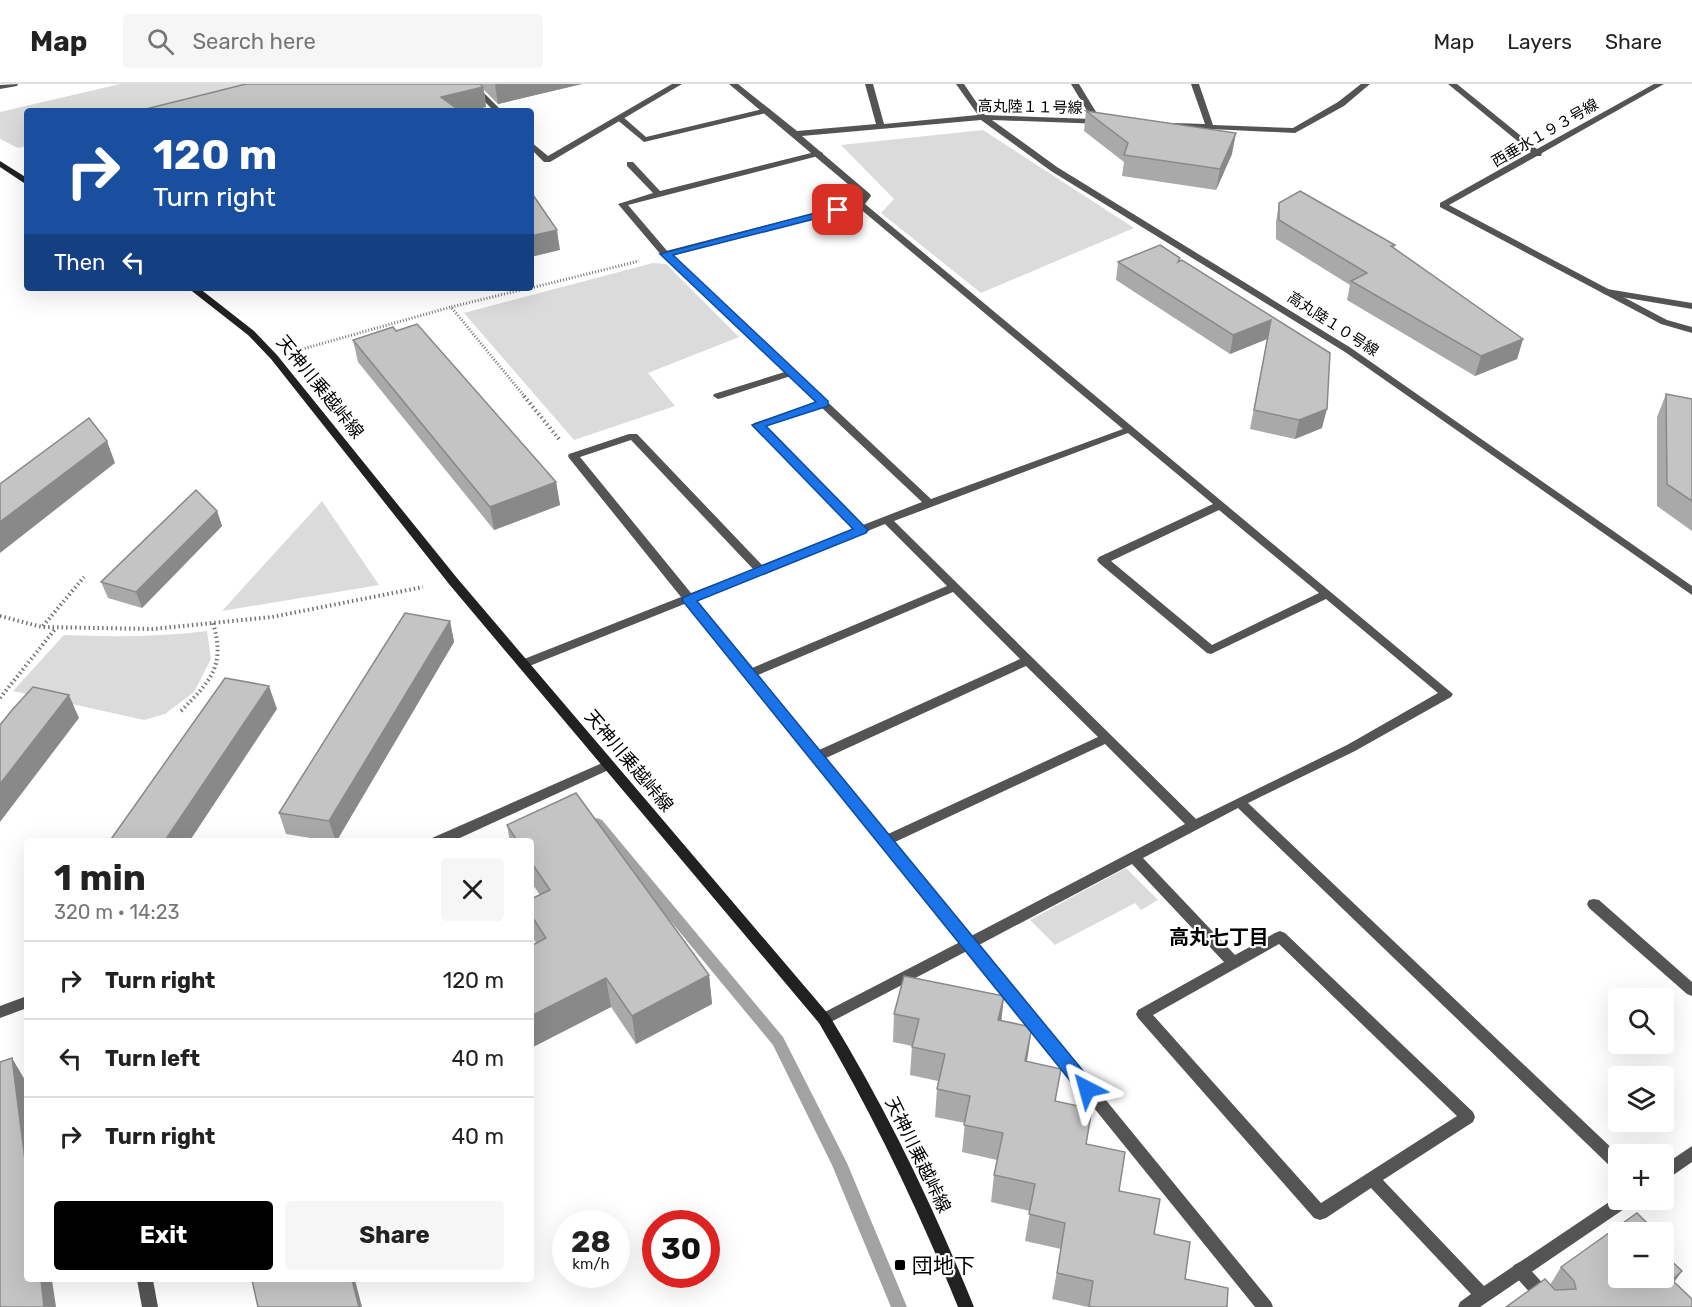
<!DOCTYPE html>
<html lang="en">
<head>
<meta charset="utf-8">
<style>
  body { margin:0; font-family:Rubik,"Noto Sans JP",sans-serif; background:#f6f6f6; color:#222; height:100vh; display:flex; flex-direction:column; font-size:22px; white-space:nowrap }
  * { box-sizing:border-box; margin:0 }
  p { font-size:20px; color:#767676 }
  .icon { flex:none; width:33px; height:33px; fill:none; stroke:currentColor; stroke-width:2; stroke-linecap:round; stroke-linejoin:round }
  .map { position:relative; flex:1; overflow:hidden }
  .drawer { position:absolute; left:24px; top:754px; width:510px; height:444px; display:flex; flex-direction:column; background:#fff; border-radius:6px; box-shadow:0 6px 24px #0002 }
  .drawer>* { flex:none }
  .top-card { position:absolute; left:24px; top:24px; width:510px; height:183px; border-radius:6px; box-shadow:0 6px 24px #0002; background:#1a4fa0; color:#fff; overflow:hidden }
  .buttons { position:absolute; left:1608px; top:904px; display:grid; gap:12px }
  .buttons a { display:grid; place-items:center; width:66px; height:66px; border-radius:6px; background:#fff; box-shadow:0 6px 24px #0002; font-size:30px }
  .speed { position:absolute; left:552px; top:1126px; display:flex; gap:12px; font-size:30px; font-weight:700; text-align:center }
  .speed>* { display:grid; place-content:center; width:78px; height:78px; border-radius:50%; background:#fff; box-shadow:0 6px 24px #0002; line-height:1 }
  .speed small { font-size:15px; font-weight:400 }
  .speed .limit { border:9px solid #d22; background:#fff; color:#111 }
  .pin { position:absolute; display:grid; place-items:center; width:51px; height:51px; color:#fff; margin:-26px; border-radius:12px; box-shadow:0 3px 9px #0006 }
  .me { position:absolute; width:66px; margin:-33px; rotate:321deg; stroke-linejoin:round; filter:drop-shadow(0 0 4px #0008) }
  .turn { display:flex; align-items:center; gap:21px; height:126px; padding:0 30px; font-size:27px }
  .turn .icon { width:78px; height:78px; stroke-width:2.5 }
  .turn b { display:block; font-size:42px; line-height:51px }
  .then { display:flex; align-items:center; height:57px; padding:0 30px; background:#0003; gap:12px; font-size:22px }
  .round { display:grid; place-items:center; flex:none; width:63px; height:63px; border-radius:6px; background:#f6f6f6 }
  .headline { display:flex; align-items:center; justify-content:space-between; height:102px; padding:0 30px }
  h1 { font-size:36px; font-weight:700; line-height:45px }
  .primary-button { display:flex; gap:12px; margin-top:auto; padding:12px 30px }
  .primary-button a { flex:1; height:69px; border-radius:6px; background:#000; color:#fff; font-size:24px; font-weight:700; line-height:69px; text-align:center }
  .primary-button a+a { background:#f6f6f6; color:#222 }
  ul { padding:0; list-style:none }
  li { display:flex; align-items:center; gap:18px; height:78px; padding:0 30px; border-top:2px solid #e0e0e0 }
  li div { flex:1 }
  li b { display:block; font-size:22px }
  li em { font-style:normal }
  header { display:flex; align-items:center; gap:36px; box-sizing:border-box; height:84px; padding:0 30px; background:#fff; border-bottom:2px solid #e0e0e0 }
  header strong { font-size:28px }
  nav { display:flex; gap:33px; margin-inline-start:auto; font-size:21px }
  .search { width:420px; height:54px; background:#f6f6f6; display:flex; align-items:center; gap:15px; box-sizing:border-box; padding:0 21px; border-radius:6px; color:#767676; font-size:22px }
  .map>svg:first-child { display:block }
  .green { fill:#dbdbdb }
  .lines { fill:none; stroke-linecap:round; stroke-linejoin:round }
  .stream { fill:#a2a2a2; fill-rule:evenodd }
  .path-far1 { stroke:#767676; stroke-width:3; stroke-dasharray:1 2; stroke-linecap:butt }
  .path { stroke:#767676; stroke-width:4; stroke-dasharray:1.5 3; stroke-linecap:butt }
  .lane { fill:#545454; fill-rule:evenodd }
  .street { fill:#545454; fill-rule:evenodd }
  .secondary { fill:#212121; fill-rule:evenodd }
  .wall { fill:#a9a9a9 }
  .shaded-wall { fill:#898989 }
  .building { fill:#c4c4c4; stroke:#898989; stroke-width:1.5 }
  .route { fill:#1a73e8; stroke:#114b97; stroke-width:1.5 }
  .poi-dot { fill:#000; stroke:#fff; stroke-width:2 }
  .labels { text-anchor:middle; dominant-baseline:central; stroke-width:4.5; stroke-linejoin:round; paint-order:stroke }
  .far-street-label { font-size:15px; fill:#000; stroke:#fff }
  .street-label { font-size:18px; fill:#000; stroke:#fff }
  .neighbourhood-label { font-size:20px; font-weight:bold; fill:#000; stroke:#fff }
  .near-poi-label { font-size:21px; fill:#000; stroke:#fff; text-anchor:start }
</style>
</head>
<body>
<header>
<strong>Map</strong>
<div class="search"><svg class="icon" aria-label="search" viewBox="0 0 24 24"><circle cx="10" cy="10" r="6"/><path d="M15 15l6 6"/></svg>Search here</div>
<nav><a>Map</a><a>Layers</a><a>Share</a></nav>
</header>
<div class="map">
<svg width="1692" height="1223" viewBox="0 0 1692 1223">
  <rect width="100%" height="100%" fill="#fff"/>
  <!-- green -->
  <g class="green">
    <polygon points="120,0 266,0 164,27 27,27 27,62 18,64 0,55 0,28"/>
    <polygon points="983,46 1134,144 981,209 881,129 894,115 841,61"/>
    <polygon points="653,179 666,180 739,253 648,289 675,322 574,356 464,229"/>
    <polygon points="322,417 379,501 222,527"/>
    <path d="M207,547L211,575L194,608L165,630L144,636L13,607L64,551C112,553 159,553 207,547Z"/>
    <polygon points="1126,784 1158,816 1141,826 1135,819 1055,861 1030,836"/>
  </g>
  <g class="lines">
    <!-- stream -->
    <polygon class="stream" points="597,734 602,736 783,953 847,1079 907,1223 891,1223 832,1081 773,961 592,742 591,739 592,736"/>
    <!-- path-far1 -->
    <g class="path-far1">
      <polyline points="531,204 639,177"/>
      <polyline points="299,266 451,223"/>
      <polyline points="525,313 451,223 529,204"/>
    </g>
    <!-- path -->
    <g class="path">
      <polyline points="524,312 559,355"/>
      <polyline points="0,532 42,543 153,545 272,533 423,503"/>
      <polyline points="43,542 84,493"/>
      <polyline points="0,614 56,544"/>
      <path d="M181,627C210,597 226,583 213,539"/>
    </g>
    <!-- lane -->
    <g class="lane">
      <polygon points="767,24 771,26 770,28 644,58 615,34 622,32 646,53"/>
      <polygon points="819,67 823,69 822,71 628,121 668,168 668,172 662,172 618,120 653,109 627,82 627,78 633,78 660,107"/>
      <polygon points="1607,205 1692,219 1692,225 1604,210 1602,208"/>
      <polygon points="791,286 794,287 794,291 722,314 718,315 713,312 714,310"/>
      <polygon points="1520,1178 1526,1181 1560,1218 1562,1223 1543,1223 1514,1191 1512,1186 1514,1181"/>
    </g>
    <!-- street -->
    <g class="street">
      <polygon points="18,0 17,2 0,5 0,1"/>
      <polygon points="467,0 475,0 502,27 494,27"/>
      <polygon points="672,0 682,0 550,78 544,78 531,65 531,58 548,72"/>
      <path d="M729,0H738L797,47L876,40L865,0H873L884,40L978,31L956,0H964L985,31L1092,35L1071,0H1079L1101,36L1104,38L1103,40L992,36L1057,83L1351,264L1692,502V511L1345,268L1051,87L981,36L802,52L870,110L871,112L865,120L1453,610L1451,613L1355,667L1248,719L1619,1071L1618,1087L1613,1085L1238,724L1143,774L1235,871L1275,849L1280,847L1285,849L1473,1028L1475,1033L1473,1038L1383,1096L1484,1202L1618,1112V1116H1633L1630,1121L1480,1223H1458L1460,1218L1471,1210L1371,1104L1326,1134L1320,1136L1314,1134L1138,934L1136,930L1138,926L1224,878L1132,780L979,861L1271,1218L1273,1223H1255L967,867L829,939L824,941L819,939L817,935L819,931L960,858L687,519L527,583H519L517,580L519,577L681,513L569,374L568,372L569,370L629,350H637L762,481L854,445L753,341L754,339L817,319L661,170L662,168L857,118L862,112ZM858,123L1123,345L931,415L671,171ZM822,324L922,418L863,441L765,342ZM1128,349L1213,420L1099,473L1097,476L1099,479L1207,569L1211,570L1326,515L1438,609L1347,661L1196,735L894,437ZM631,356L753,485L691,509L580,373ZM1219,426L1319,509L1212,561L1111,477ZM885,440L947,502L752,584L696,516ZM953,508L1020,575L819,666L758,591ZM1026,582L1098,653L888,750L826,674ZM1105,660L1185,740L971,852L895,758ZM1279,860L1457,1032L1321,1119L1153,931Z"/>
      <polygon points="1191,0 1199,0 1213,41 1293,44 1338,18 1361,0 1370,0 1344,22 1295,49 1169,43 1168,41 1172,39 1205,40"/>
      <polygon points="1448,0 1457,0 1537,65 1654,0 1664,0 1542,69 1541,72 1537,72 1449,121 1667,236 1692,243 1692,249 1661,240 1440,123 1440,119 1531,68"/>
      <polygon points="609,676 613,678 615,681 613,684 451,758 431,758 432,754"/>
      <polygon points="1594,815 1599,816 1692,898 1692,912 1687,910 1589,824 1587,820 1589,816"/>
      <polygon points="27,912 27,924 0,934 0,922"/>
      <polygon points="1692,1062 1692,1078 1669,1094 1664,1096 1664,1081"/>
      <polygon points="137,1196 153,1196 158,1223 142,1223"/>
    </g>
    <!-- secondary -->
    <g class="secondary">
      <polygon points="0,77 27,94 27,101 0,83"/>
      <path d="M188,204H199L254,247L277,271L457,494L829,931C886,1024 933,1122 974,1223H958C918,1125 873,1030 819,939L449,500L271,275L248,251Z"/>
    </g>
  </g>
  <!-- wall -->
  <g class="wall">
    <polygon points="246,0 582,0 498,20 484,6 486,23 468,27 138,27"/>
    <polygon points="1086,27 1232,70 1216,106 1122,92 1124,78 1084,47"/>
    <polygon points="1279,119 1395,161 1394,164 1523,255 1517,275 1475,292 1347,216 1350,201 1276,155 1276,138"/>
    <polygon points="1180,174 1179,177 1330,269 1322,344 1295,355 1250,345 1267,255 1230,270 1116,196 1118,178"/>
    <polygon points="396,247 556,398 560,421 494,446 358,278 353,256"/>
    <polygon points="1666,310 1692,315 1692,447 1657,422 1657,333"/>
    <polygon points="217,427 222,442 142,524 108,514 101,498"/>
    <polygon points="450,537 454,558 336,758 286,750 279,729"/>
    <polygon points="576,709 709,891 712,920 636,960 611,923 531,964 531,862 536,859 531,851 531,815 540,811 531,798 531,758 510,758 507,741"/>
    <polygon points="1004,912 1001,937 1027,977 1119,1107 1154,1150 1185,1195 1227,1223 1088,1223 1052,1215 1061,1165 1025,1157 1030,1127 991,1118 994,1091 997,1076 962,1068 965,1039 935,1033 937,1005 938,997 910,991 912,962 893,958 894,930"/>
    <polygon points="1618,1149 1674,1198 1506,1223 1550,1201 1561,1183"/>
  </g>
  <!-- shaded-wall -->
  <g class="shaded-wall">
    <polygon points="497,0 582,0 498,20 495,1"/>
    <polygon points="483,3 486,23 468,27 444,27 441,13"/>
    <polygon points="1236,49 1232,70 1216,106 1220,85"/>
    <polygon points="557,146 560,166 531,173 531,152"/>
    <polygon points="1271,236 1267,255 1230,270 1233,251"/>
    <polygon points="1523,255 1517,275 1475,292 1481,272"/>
    <polygon points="1327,325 1322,344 1295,355 1299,336"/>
    <polygon points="107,357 115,379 0,469 0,438"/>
    <polygon points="556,398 560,421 494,446 490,423"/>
    <polygon points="217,427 222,442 142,524 136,508"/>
    <polygon points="450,537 454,558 336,758 329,737"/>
    <polygon points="269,602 277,625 189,758 164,758"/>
    <polygon points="69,611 79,634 0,738 0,700"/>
    <polygon points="709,891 712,920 636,960 632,932"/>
    <polygon points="606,894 611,923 531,964 531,932"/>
    <polygon points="1004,912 1001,940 998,936"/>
    <polygon points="1032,943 1028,971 1022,1005 1025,977"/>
    <polygon points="12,974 25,996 27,1013 27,1092"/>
    <polygon points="1682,1187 1668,1207 1672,1196"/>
    <polygon points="41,1196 52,1196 56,1223 44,1223"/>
    <polygon points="352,1196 355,1196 362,1223 359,1223"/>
  </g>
  <!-- building -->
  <g class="building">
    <polygon points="246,0 480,0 483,3 441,13 460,27 138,27"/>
    <polygon points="1086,27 1236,49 1220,85 1124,71 1128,59"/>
    <polygon points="1300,107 1395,161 1391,162 1523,255 1481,272 1351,197 1367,189 1279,136 1279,119"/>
    <polygon points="531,108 557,146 531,152"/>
    <polygon points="1160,161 1180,174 1178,178 1182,176 1330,269 1327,325 1299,336 1254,326 1271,236 1233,251 1118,178"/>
    <polygon points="417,240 556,398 490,423 353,256 393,243 396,247"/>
    <polygon points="1666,310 1692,315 1692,417 1667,400"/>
    <polygon points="89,334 107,357 0,438 0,400"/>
    <polygon points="196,406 217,427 136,508 101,498"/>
    <polygon points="405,529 450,537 329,737 279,729"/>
    <polygon points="225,594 269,602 164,758 109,758"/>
    <polygon points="33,603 69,611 0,700 0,641 12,626"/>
    <polygon points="576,709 709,891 632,932 606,894 531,932 531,862 546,854 531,831 531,815 550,806 531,778 531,758 518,758 507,741"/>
    <polygon points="904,892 1004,912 998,936 1032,943 1025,977 1061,985 1055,1017 1092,1025 1086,1060 1125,1068 1119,1107 1160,1115 1154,1150 1190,1158 1185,1195 1228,1204 1227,1223 1092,1223 1089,1222 1093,1197 1057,1189 1065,1139 1029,1130 1035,1100 994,1091 1003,1049 964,1041 970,1012 937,1005 945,970 912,963 919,935 894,930"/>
    <polygon points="12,974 27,1092 27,1196 41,1196 44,1223 0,1223 0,978"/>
    <polygon points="1637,1129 1657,1149 1618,1149 1618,1194 1664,1194 1664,1170 1682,1187 1672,1196 1692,1215 1692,1223 1506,1223 1545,1195 1555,1206 1576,1205 1574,1197 1561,1183"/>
    <polygon points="252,1196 352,1196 359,1223 258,1223"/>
  </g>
  <!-- route -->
  <polygon class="route" points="838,123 842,123 842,128 673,171 828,317 828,322 766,342 868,446 866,449 697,517 1093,999 1096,1005 1093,1010 1087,1012 1081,1010 682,516 684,513 853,445 752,341 816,318 660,170"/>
  <!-- markers -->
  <rect class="poi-dot" x="894" y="1175" width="12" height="12" rx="3"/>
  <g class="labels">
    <!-- far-street labels -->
    <g class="far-street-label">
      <text transform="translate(1030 23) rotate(1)">高丸陸１１号線</text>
      <text transform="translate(1545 49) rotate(-30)">西垂水１９３号線</text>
      <text transform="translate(1333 240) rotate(33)">高丸陸１０号線</text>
    </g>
    <!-- street labels -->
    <g class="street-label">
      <text transform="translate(320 303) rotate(51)">天神川乗越峠線</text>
      <text transform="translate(629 677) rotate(50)">天神川乗越峠線</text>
      <text transform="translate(918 1071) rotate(64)">天神川乗越峠線</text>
    </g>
    <!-- neighbourhood labels -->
    <g class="neighbourhood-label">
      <text x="1219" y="853">高丸七丁目</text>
    </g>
    <!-- near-poi labels -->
    <g class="near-poi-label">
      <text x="912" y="1181">団地下</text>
    </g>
  </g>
</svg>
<div class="buttons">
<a><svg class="icon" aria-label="search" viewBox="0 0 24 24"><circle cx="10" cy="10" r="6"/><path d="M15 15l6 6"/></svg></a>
<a><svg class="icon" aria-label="layers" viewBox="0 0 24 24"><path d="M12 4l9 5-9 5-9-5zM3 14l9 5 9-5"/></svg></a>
<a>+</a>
<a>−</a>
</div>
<div class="speed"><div>28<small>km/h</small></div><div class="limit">30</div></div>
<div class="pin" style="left:838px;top:126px;background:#d93025"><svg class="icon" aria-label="arrive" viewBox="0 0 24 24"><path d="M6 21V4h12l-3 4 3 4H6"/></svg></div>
<svg class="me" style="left:1087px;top:1005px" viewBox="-20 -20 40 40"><path d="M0-17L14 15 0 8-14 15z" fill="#1a73e8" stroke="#fff" stroke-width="4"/></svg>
<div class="top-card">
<div class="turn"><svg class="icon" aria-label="right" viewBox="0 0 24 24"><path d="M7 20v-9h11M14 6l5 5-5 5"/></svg><div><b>120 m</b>Turn right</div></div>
<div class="then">Then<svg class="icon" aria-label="left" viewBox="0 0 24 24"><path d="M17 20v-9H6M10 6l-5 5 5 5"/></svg></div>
</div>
<section class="drawer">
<div class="headline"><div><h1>1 min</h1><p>320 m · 14:23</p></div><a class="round"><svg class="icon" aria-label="close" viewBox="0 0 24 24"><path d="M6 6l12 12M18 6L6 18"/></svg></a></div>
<ul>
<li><svg class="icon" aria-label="right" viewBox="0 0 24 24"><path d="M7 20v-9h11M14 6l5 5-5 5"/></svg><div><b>Turn right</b></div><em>120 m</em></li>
<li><svg class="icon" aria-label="left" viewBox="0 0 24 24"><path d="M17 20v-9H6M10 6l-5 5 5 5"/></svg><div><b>Turn left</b></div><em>40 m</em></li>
<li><svg class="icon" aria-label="right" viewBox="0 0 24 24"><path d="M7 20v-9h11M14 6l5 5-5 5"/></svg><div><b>Turn right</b></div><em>40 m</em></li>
</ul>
<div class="primary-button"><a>Exit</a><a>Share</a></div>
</section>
</div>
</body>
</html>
